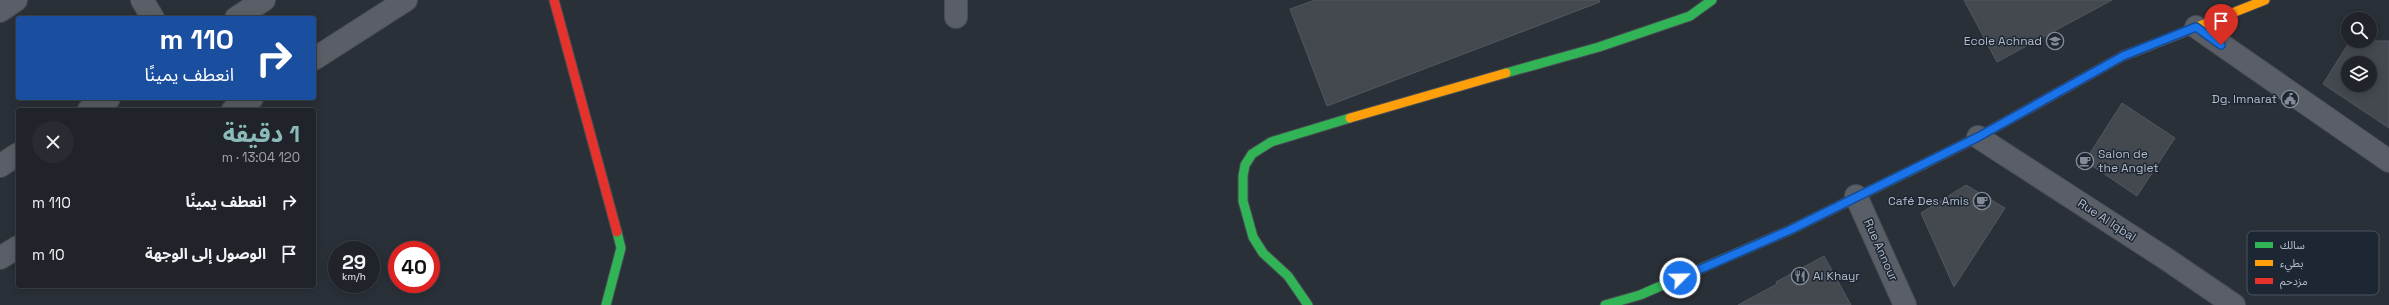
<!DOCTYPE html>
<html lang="ar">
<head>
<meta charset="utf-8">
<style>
  body { margin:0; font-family:"Space Grotesk","Noto Sans Arabic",sans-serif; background:#282c32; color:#f1f3f6; direction:rtl; height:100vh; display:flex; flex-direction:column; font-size:15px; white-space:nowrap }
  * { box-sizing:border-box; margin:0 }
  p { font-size:13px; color:#a2a4a8 }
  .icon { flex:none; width:22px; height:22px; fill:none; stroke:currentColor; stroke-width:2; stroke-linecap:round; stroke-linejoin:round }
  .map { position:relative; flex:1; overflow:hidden; direction:ltr }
  .details { position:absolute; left:16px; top:108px; width:300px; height:180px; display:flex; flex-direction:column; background:#20242a; border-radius:4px; box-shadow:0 2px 10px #0003,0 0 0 1px #3d4147; direction:rtl }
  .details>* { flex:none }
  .banner { position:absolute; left:16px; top:16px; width:300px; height:84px; border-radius:4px; box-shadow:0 2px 10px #0003,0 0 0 1px #3d4147; direction:rtl; background:#1a4fa0; color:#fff; overflow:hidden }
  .tools { position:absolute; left:2341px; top:12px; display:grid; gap:8px }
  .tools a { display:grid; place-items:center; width:36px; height:36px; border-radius:50%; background:#20242a; box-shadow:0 2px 10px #0003,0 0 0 1px #3d4147; font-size:20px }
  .speed { position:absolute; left:328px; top:241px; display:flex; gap:8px; font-size:20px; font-weight:700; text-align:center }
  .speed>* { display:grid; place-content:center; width:52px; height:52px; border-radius:50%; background:#20242a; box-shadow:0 2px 10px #0003,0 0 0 1px #3d4147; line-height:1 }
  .speed small { font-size:10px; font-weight:400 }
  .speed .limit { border:6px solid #d22; background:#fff; color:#111 }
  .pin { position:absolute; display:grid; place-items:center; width:34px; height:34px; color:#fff; margin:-41px -17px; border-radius:50% 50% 50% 0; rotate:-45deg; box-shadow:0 0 4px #0007 }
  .pin .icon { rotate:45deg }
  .me { position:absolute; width:44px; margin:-22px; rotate:67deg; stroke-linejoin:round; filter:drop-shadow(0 0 3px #0008) }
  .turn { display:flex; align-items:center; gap:14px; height:84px; padding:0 16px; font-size:18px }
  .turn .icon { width:52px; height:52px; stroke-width:2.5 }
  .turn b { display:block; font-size:28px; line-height:34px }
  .round { display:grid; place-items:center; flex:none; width:42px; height:42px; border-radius:21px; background:#282c32 }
  .overview { display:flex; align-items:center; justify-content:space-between; height:68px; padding:0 16px }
  h1 { font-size:24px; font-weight:700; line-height:30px; color:#8bbbb9 }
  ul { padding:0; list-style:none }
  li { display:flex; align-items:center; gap:12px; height:52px; padding:0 16px }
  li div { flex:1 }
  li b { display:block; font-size:15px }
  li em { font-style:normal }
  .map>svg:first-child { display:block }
  .building { fill:#444950; stroke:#52575f; fill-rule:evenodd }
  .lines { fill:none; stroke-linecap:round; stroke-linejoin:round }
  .street-casing { stroke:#484c53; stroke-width:24 }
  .fast-casing { stroke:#484c53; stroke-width:11 }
  .slow-casing { stroke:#484c53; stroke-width:11 }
  .jam-casing { stroke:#484c53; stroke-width:11 }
  .street { stroke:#5a5e66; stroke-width:22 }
  .fast { stroke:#30b455; stroke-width:9 }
  .slow { stroke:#ff9f0a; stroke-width:9 }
  .jam { stroke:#e5322d; stroke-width:9 }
  .route-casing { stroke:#114b97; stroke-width:10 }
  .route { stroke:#1a73e8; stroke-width:7 }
  .labels { text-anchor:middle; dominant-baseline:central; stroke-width:3; stroke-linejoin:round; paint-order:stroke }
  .poi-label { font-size:12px; fill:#b4bcc9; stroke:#1d2633; text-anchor:end }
  .street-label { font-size:12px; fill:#b4bcc9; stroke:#1d2633 }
  .key { fill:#1d2633; stroke:#4a5360; stroke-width:1 }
  .key-label { font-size:11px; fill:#b4bcc9 }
</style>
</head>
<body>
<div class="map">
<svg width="2389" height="305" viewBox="0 0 2389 305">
  <rect width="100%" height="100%" fill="#2a3038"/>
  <!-- building -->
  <g class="building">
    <polygon points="1315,0 1599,0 1600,2 1327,106 1290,9"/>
    <polygon points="1964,0 2112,0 1997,62"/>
    <path d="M2350,41H2389V128L2323,84ZM2348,63H2370V85H2348Z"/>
    <polygon points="2122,103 2175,138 2137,196 2085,161"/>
    <polygon points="1966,185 2005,208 1954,287 1921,213"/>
    <polygon points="1824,256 1851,305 1738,305 1777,284 1776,282"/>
  </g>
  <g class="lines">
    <defs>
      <g id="street">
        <polyline points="142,0 153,18"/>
        <polyline points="956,0 956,17"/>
        <polyline points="0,11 16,0"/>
        <polyline points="236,18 264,0"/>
        <polyline points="2196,27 2389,161"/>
        <polyline points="314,59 406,0"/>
        <polyline points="89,110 109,98"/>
        <polyline points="233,110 252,98"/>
        <polyline points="1978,137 2165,258 2234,305"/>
        <polyline points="0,166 18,154"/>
        <polyline points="1856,196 1905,305"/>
        <polyline points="0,258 18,247"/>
      </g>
      <g id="fast">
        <polyline points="1506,73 1599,47 1690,16 1712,0"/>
        <polyline points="606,305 621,248 617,232"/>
        <polyline points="1308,305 1288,276 1263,253 1253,237 1243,201 1243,176 1245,165 1252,154 1271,142 1350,118"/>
        <polyline points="1605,305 1640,295 1790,230 1924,164"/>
      </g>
      <g id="slow">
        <polyline points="2149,46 2265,0"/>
        <polyline points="1350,118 1506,73"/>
      </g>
      <g id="jam">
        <polyline points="554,0 617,232"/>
        <polyline points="1924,164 1978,137 2123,56 2149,46"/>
      </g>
    </defs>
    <!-- street casing -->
    <use href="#street" class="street-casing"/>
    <!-- fast casing -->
    <use href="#fast" class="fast-casing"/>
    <!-- slow casing -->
    <use href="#slow" class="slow-casing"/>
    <!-- jam casing -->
    <use href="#jam" class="jam-casing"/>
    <!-- street -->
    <use href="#street" class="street"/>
    <!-- fast -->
    <use href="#fast" class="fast"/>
    <!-- slow -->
    <use href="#slow" class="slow"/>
    <!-- jam -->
    <use href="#jam" class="jam"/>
  </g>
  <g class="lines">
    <defs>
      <polyline id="route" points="1680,278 1790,230 1978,137 2123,56 2196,27 2221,45"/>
    </defs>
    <!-- route casing -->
    <use href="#route" class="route-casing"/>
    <!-- route -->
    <use href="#route" class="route"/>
  </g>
  <!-- icons -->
  <defs>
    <symbol id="school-ring" viewBox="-11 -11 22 22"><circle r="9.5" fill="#1d2633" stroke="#848b96" stroke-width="1.5"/><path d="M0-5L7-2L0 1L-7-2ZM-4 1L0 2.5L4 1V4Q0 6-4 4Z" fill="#848b96"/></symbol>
    <symbol id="civic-ring" viewBox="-11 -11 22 22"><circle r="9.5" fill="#1d2633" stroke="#848b96" stroke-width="1.5"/><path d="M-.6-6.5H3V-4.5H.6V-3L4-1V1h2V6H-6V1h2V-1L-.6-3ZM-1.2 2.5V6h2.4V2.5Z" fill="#848b96"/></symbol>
    <symbol id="cafe-ring" viewBox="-11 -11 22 22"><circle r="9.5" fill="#1d2633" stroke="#848b96" stroke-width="1.5"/><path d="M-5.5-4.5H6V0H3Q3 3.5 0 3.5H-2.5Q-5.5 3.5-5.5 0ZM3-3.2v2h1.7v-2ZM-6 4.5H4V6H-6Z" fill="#848b96"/></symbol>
    <symbol id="restaurant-ring" viewBox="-11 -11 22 22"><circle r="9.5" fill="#1d2633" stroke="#848b96" stroke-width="1.5"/><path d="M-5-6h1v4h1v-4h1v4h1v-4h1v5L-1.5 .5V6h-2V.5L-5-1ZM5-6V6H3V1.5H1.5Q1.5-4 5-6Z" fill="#848b96"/></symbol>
  </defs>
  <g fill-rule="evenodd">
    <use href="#school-ring" x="2045" y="31" width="20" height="20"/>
    <use href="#civic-ring" x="2280" y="89" width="20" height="20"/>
    <use href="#cafe-ring" x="2075" y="151" width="20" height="20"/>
    <use href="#cafe-ring" x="1972" y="191" width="20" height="20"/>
    <use href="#restaurant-ring" x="1790" y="266" width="20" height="20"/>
  </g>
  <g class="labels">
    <!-- poi labels -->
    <g class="poi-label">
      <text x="2042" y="41">Ecole Achnad</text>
      <text x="2277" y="99">Dg. lmnarat</text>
      <text x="2098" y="154" text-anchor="start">Salon de<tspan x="2098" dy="14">the Anglet</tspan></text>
      <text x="1969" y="201">Café Des Amis</text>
      <text x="1813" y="276" text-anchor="start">Al Khayr</text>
    </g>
    <!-- street labels -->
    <g class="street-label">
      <text transform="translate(2107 220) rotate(33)">Rue Al Iqbal</text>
      <text transform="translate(1881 250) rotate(66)">Rue Annour</text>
    </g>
  </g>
  <!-- legend -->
  <rect x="2247" y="231" width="132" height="64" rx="6" class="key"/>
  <rect x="2255" y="242" width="18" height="6" fill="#30b455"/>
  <rect x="2255" y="260" width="18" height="6" fill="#ff9f0a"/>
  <rect x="2255" y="278" width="18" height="6" fill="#e5322d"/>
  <g class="key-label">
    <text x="2280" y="249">سالك</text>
    <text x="2280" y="267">بطيء</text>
    <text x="2280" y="285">مزدحم</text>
  </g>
</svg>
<div class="tools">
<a><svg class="icon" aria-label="search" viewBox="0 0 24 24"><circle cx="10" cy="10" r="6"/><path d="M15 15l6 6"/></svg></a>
<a><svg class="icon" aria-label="layers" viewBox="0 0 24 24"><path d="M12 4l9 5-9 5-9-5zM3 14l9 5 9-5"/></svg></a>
</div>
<div class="speed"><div>29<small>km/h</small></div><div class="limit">40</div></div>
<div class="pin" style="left:2221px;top:45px;background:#d93025"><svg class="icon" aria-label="arrive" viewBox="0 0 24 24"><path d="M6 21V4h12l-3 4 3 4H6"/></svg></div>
<svg class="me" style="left:1680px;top:278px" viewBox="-20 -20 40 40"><circle r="17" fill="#1a73e8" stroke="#fff" stroke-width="3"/><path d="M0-11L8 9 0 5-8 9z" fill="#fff"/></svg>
<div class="banner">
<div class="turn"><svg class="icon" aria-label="right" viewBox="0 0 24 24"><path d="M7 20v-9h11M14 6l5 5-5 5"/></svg><div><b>110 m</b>انعطف يمينًا</div></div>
</div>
<section class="details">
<div class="overview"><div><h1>1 دقيقة</h1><p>120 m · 13:04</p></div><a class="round"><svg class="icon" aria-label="close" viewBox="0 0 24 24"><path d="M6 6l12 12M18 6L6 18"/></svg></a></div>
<ul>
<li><svg class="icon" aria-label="right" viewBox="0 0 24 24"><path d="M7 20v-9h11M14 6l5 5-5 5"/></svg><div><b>انعطف يمينًا</b></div><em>110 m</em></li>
<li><svg class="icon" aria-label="arrive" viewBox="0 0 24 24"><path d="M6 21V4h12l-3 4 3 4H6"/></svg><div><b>الوصول إلى الوجهة</b></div><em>10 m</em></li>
</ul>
</section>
</div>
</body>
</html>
